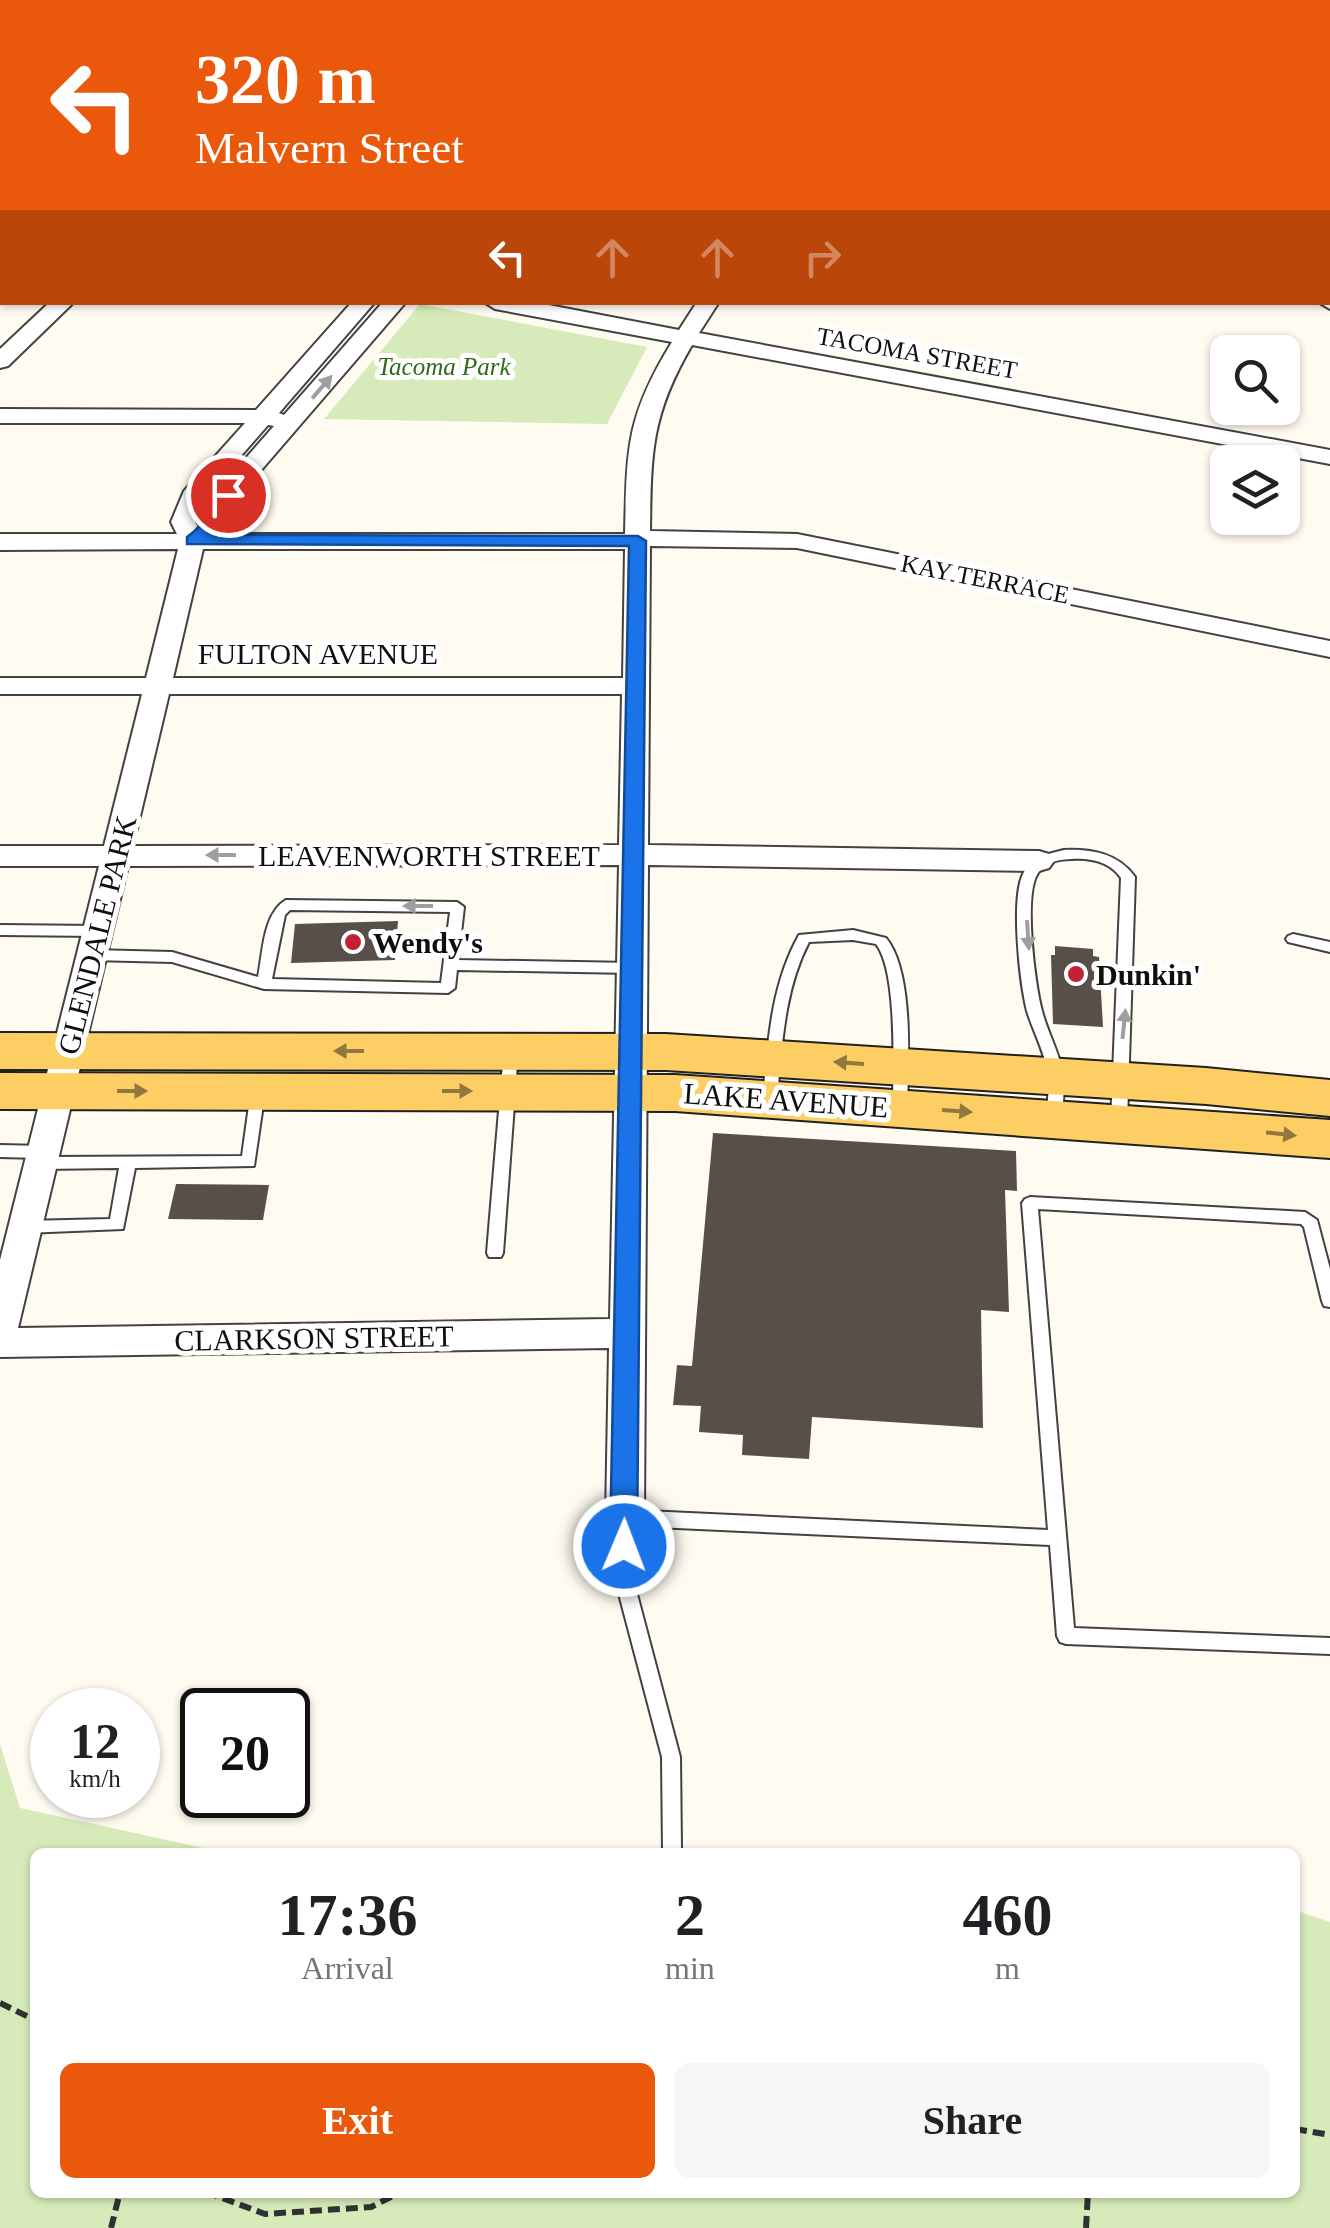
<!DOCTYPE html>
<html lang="en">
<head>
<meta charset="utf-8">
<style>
  body { margin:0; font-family:"Times New Roman",serif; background:#f6f6f6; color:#202124; height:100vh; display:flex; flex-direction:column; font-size:38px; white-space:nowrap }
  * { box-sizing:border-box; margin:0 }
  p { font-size:32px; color:#757577 }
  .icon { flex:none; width:55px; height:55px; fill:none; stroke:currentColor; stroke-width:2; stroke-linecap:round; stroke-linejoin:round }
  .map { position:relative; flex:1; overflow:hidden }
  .sheet { position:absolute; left:30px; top:1848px; width:1270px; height:350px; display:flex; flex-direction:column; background:#fff; border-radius:15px; box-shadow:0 2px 8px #0004 }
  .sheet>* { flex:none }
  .top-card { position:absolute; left:0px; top:0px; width:1330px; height:305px; box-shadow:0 2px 8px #0004; background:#ea580c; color:#fff; overflow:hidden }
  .tools { position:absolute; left:1210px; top:335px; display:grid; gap:20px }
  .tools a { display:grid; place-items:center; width:90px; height:90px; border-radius:15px; background:#fff; box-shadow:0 2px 8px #0004; font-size:50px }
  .speed { position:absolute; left:30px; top:1688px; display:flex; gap:20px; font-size:50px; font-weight:700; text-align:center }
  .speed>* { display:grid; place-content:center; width:130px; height:130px; border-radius:50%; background:#fff; box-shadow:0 2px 8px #0004; line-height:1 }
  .speed small { font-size:25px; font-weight:400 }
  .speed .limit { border:5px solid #111; border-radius:15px; background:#fff; color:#111 }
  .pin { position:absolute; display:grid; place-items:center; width:85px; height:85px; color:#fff; margin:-42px; border:5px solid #fff; border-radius:50%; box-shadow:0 2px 10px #0007 }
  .me { position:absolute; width:110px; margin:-55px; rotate:1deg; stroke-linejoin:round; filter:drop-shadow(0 0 8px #0008) }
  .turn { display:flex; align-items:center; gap:35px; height:210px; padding:0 30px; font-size:45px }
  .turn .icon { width:130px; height:130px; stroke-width:2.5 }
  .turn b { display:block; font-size:70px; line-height:85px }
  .lanes { display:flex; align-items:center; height:95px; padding:0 30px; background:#0003; justify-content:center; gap:50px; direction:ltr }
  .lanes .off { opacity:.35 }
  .eta { display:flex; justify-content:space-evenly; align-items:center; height:170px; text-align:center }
  .eta b { font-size:60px; font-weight:700; line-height:70px }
  .button { display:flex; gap:20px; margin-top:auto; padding:20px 30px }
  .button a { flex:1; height:115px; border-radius:15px; background:#ea580c; color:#fff; font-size:40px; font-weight:700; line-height:115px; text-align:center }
  .button a+a { background:#f6f6f6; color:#202124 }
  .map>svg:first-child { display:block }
  .green { fill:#d6ebb9 }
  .building { fill:#584f4b }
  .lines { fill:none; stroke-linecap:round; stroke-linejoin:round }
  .service-casing { stroke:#424242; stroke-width:4 }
  .minor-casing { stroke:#424242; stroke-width:4 }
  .primary-casing { stroke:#202020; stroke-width:4 }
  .path { stroke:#313131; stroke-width:6; stroke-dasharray:12 6; stroke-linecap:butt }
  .service { fill:#fff; fill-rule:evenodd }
  .minor { fill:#fff; fill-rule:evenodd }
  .primary { fill:#fcce64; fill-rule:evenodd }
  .oneway { fill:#9f9f9f }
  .oneway2 { fill:#91783e }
  .route { fill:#1a73e8; stroke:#114b97; stroke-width:2.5 }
  .poi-dot { fill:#c42233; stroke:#fff; stroke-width:4 }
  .labels { text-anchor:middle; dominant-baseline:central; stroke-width:10; stroke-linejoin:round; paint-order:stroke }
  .far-street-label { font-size:25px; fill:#0f0f0f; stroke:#fff }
  .far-park-label { font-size:25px; font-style:italic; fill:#31691c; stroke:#fff }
  .street-label { font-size:30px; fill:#0f0f0f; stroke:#fff }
  .poi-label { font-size:30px; font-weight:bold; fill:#0f0f0f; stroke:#fff; text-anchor:start }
</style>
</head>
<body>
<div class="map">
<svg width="1330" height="2228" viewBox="0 0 1330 2228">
  <rect width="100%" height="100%" fill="#fffbf1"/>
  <!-- green -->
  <g class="green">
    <polygon points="420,304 647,347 607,424 324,419"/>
    <polygon points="0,1744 20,1808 222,1852 35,1852 35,2192 1295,2192 1295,1910 1330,1922 1330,2228 0,2228"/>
  </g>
  <!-- building -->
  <g class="building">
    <polygon points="398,921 395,960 291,963 295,924"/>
    <polygon points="1055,946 1093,949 1093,956 1099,957 1103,1027 1053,1024 1051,955 1055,955"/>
    <polygon points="713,1133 1016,1151 1017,1191 1005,1190 1009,1312 981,1310 983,1428 812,1417 809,1459 742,1455 743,1435 699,1432 701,1406 673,1405 677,1365 692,1366"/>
    <polygon points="176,1184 269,1185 263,1220 168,1219"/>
  </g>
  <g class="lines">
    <defs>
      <g id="service">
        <path d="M1064,850C1091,849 1118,853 1135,877L1127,1122L1119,1128L1111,1122L1121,878C1110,862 1091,858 1072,859C1060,859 1045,862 1038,873C1023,894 1035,986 1042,1011C1047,1031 1058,1050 1062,1070C1065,1086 1063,1101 1062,1117L1054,1123L1046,1117C1048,1101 1050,1086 1047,1070C1044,1050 1033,1031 1027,1011C1020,983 1010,896 1024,872C1032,857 1048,854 1064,850Z"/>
        <path d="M286,900L457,902L464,907L458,960L632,963L639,968L632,973L457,970L455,988L448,993L264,989L172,962L92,960L85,955L92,950L172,952L258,977C263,953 263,913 286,900ZM290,910L450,912L441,983L272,979L285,915Z"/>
        <polygon points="0,925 98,926 105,931 98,936 0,935"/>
        <path d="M853,930L886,938C914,972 908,1063 907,1107L900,1113L893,1107C893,1070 898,972 876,944L853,940L809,942C784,990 782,1045 777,1098L775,1102H765L763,1098C768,1042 771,985 799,935Z"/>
        <polygon points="1293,934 1330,942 1330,952 1288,942 1286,939 1288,936"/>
        <polygon points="511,1046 518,1051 503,1253 501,1257 489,1257 487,1253 504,1051"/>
        <polygon points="258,1086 265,1091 254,1166 135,1168 123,1229 25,1233 19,1231 17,1227 19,1223 25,1221 110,1219 119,1168 41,1169 36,1167 33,1163 40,1158 0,1157 0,1145 44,1146 49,1148 52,1152 46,1157 242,1156 251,1091"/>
        <polygon points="1030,1197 1305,1212 1317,1220 1330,1269 1330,1307 1324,1306 1322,1301 1304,1227 1301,1224 1038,1209 1074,1628 1330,1638 1330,1654 1066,1644 1060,1642 1057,1636 1050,1545 633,1526 632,1575 680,1757 681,1848 679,1852 663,1852 662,1757 614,1575 616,1518 619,1513 625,1510 1048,1530 1022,1203 1025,1199"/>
      </g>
      <g id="minor">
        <polygon points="938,0 973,0 974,2 940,2"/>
        <polygon points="1328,49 1330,49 1330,61 1328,60"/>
        <polygon points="2,92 2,105 0,106 0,93"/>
        <polygon points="1328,164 1330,164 1330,177 1328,176"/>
        <polygon points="1328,294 1330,295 1330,309 1318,302 1328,302"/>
        <polygon points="50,302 74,302 8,366 0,368 0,349"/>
        <path d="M352,302H375L279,413L284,415L383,302H406L238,497L220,534H625C627,448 626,417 672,342L495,309L484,302H533L679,330L697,302H719L699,333L1330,450V464L692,345C651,415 651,452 650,531L797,534L1330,641V657L797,548L650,546L648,845L1039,851L1049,854L1054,861L1049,868L1039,871L648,865L644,1518L638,1530L625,1534L612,1530L606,1518L609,1348L0,1357V1260L99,866H0V846H104L142,694H0V678H146L178,549L0,550V534H177L171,522L184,491L245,423H0V409L256,410ZM268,425L274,426L218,490L198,527L195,522L204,498ZM203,549H625L623,678H173ZM169,694H622L619,845L133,846ZM619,865L610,1319L18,1328L128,866Z"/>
      </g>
      <g id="primary">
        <polygon points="0,1033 666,1034 1206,1068 1330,1080 1330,1116 1206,1104 666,1070 0,1069"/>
        <polygon points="0,1073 675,1075 1330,1120 1330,1158 675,1111 0,1109"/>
      </g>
    </defs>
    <!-- service casing -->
    <use href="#service" class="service-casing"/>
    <!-- minor casing -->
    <use href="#minor" class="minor-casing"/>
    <!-- primary casing -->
    <use href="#primary" class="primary-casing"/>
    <!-- path -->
    <g class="path">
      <polyline points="0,2003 35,2020"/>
      <polyline points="1295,2129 1330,2135"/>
      <polyline points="206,2192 265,2214 371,2207 401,2192"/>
      <polyline points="111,2228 120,2192"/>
      <polyline points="1086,2228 1088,2192"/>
    </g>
    <!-- service -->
    <use href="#service" class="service"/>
    <!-- minor -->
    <use href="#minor" class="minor"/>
    <!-- primary -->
    <use href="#primary" class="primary"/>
  </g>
  <!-- one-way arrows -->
  <defs><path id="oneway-solid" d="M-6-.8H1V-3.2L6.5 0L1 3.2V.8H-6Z" transform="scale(2.5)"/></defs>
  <g class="oneway">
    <use href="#oneway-solid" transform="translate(322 387) rotate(-49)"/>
    <use href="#oneway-solid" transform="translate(221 855) rotate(-180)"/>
    <use href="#oneway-solid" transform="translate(418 906) rotate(-180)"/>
    <use href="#oneway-solid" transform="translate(1028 935) rotate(86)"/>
    <use href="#oneway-solid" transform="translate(1124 1024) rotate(-84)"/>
  </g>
  <g class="oneway2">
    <use href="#oneway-solid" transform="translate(349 1051) rotate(-180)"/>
    <use href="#oneway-solid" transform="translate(849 1063) rotate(-176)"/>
    <use href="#oneway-solid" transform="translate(132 1091)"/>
    <use href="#oneway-solid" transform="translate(457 1091)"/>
    <use href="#oneway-solid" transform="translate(957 1111) rotate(4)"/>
    <use href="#oneway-solid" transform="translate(1281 1134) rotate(6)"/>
  </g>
  <!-- route -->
  <path class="route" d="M228,490L236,495L214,535L638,536L646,541L637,1546L633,1555L624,1558L614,1555L610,1546L629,546L187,544V537C210,522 210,499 228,490Z"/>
  <!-- markers -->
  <g class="poi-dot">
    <circle cx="353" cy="942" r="10"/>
    <circle cx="1076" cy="974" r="10"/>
  </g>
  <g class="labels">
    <!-- far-street labels -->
    <g class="far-street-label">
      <text transform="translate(917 353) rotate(10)">TACOMA STREET</text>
      <text transform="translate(985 579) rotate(11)">KAY TERRACE</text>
    </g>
    <!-- far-park labels -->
    <g class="far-park-label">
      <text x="444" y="366">Tacoma Park</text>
    </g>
    <!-- street labels -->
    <g class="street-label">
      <text x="318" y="653">FULTON AVENUE</text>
      <text x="429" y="855">LEAVENWORTH STREET</text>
      <text transform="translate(97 935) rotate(-76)">GLENDALE PARK</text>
      <text transform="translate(786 1100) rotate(4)">LAKE AVENUE</text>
      <text transform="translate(314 1338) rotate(-1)">CLARKSON STREET</text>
    </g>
    <!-- poi labels -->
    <g class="poi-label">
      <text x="373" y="942">Wendy's</text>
      <text x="1096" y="974">Dunkin'</text>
    </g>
  </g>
</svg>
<div class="tools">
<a><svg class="icon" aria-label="search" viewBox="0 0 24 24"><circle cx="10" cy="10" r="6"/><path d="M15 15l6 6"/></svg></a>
<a><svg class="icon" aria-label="layers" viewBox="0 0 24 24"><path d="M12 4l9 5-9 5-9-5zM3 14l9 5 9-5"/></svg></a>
</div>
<div class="speed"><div>12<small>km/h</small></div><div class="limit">20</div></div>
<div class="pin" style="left:228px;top:495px;background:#d93025"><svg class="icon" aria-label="arrive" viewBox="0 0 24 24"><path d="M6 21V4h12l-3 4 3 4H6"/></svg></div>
<svg class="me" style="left:624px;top:1546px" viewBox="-20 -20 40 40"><circle r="17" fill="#1a73e8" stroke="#fff" stroke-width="3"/><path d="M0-11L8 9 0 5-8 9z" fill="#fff"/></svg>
<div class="top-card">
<div class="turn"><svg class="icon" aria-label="left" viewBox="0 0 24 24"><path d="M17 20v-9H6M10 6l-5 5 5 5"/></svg><div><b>320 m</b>Malvern Street</div></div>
<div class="lanes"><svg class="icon" aria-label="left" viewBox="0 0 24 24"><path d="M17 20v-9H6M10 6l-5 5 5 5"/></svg><svg class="icon off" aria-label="ahead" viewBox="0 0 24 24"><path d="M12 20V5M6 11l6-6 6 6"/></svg><svg class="icon off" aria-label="ahead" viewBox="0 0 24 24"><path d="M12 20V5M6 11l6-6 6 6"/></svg><svg class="icon off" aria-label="right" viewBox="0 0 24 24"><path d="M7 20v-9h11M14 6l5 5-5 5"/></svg></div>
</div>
<section class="sheet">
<div class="eta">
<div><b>17:36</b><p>Arrival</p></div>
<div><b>2</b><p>min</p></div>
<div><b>460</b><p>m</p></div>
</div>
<div class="button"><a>Exit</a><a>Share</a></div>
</section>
</div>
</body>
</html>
